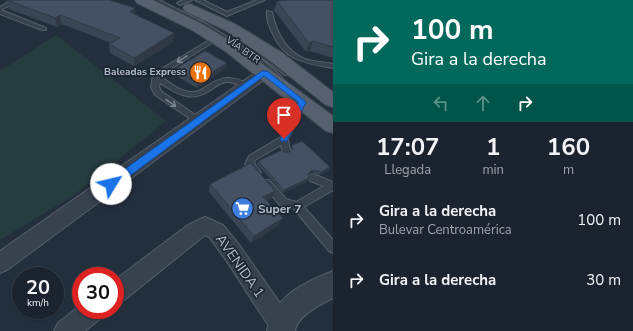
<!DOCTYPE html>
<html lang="es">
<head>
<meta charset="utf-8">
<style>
  body { margin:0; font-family:"Nunito Sans",sans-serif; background:#282f3a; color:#f1f3f6; height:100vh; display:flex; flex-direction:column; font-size:15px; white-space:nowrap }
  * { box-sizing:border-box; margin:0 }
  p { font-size:13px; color:#a0a4aa }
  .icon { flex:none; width:22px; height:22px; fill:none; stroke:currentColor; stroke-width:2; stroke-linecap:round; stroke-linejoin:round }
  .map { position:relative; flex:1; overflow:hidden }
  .side { display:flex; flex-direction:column; background:#1b232e; width:300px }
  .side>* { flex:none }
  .top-card { background:#00695c; color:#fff; overflow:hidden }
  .speed { position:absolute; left:12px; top:267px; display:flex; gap:8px; font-size:20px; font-weight:700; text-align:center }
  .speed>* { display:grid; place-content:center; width:52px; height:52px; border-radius:50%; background:#1b232e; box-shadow:0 1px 3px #0004,0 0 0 1px #39404a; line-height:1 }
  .speed small { font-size:10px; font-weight:400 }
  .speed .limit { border:6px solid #d22; background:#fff; color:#111 }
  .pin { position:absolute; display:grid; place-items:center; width:34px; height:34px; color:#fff; margin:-41px -17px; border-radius:50% 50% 50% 0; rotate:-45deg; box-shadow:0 0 4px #0007 }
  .pin .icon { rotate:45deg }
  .me { position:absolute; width:44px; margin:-22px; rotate:54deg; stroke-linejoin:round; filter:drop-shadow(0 0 3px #0008) }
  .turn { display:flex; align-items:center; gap:14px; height:84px; padding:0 12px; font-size:18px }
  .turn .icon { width:52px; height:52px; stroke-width:2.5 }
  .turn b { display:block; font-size:28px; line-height:34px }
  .lanes { display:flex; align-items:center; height:38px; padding:0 12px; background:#0003; justify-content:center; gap:20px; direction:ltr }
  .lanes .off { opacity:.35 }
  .eta { display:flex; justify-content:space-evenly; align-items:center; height:68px; text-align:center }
  .eta b { font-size:24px; font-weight:700; line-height:28px }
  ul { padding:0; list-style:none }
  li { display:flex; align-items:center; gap:12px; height:60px; padding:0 12px }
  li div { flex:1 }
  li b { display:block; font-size:15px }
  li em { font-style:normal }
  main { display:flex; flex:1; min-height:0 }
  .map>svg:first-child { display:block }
  .green { fill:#263c3f }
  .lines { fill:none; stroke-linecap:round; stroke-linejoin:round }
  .service-casing { stroke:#565f6c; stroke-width:2 }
  .minor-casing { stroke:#565f6c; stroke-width:2 }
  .tertiary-casing { stroke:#565f6c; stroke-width:2 }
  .primary-casing { stroke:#414a57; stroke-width:2 }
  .service { fill:#38414e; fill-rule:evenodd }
  .minor { fill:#38414e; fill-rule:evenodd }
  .tertiary { fill:#38414e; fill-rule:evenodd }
  .primary { fill:#56606e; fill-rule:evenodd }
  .wall { fill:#3b4654 }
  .shaded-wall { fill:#303945 }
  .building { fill:#455162; stroke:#303945 }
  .oneway { stroke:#7c8592 }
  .route { fill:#1a73e8; stroke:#114b97 }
  .labels { text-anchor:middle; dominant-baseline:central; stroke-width:3.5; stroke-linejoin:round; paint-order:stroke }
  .far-street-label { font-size:10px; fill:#b4bcc9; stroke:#1d2633 }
  .far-poi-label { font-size:10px; font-weight:bold; fill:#b4bcc9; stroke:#1d2633; text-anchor:end }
  .poi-label { font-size:12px; font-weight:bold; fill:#b4bcc9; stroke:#1d2633; text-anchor:start }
  .near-street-label { font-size:14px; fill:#b4bcc9; stroke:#1d2633 }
</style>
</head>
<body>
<main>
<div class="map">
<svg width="333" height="331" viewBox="0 0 333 331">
  <rect width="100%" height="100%" fill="#242f3e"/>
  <!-- green -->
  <polygon class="green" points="56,35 166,121 73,196 0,240 0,71"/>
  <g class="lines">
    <defs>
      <g id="service">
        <polygon points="12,0 19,0 1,10 46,28 46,30 42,30 0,14 0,7"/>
        <polygon points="151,0 159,0 205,23 236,42 266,63 282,77 278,79 275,79 232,45 201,26"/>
        <polygon points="183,0 192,0 180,5 177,3"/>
        <polygon points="195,0 203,0 227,12 257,0 265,0 227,16"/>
        <path d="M267,11L272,12C276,31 285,51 305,59C314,62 324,62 333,64V68C305,63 284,61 272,32C269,26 266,17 267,11Z"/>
        <path d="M216,36L219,38L218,39L161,75V77C170,83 181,92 191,92C197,93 201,90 206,87C223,75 231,76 250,84L251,86L247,88C240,86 233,81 226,82C219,83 214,88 209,91C191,103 175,93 160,83L159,87L161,91L201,119L202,121L198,124L155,95L151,87L153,74Z"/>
        <polygon points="264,55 291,71 291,75 285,75 262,58 262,56"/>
        <polygon points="302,99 306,102 288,139 290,151 289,153 283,153 281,145 255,160 254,163 261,172 259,175 253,175 245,164 249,156 281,137 298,102"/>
        <polygon points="313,174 333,182 333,190 304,207 333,240 333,253 329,251 294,209 280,205 261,183 263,180 269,180 286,199 296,202 324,186 310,181 308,178 310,175"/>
      </g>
      <g id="minor">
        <polygon points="264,69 269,70 271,73 269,76 7,270 0,273 0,251 259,70"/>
        <polygon points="205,217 223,225 240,246 289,316 292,324 290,331 272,331 226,260 209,237 205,235 123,301 115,304 115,280 188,225"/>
        <polygon points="81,305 81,310 104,310 101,318 85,331 54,331 58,323"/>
      </g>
      <path id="tertiary" d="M333,271V298C320,305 298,315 295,331H267C274,296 303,283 333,271Z"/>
      <g id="primary">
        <polygon points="135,0 153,0 202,24 237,45 333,116 333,133 326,131 225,51 192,30 137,3"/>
        <polygon points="190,4 235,24 281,52 333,92 333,107 326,105 269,60 225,30 185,11 183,8 185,5"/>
      </g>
    </defs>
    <!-- service casing -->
    <use href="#service" class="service-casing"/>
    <!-- minor casing -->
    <use href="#minor" class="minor-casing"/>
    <!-- tertiary casing -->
    <use href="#tertiary" class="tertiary-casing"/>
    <!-- primary casing -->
    <use href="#primary" class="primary-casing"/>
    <!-- service -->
    <use href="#service" class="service"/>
    <!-- minor -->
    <use href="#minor" class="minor"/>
    <!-- tertiary -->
    <use href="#tertiary" class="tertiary"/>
    <!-- primary -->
    <use href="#primary" class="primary"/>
  </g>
  <!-- wall -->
  <g class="wall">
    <polygon points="7,0 136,15 173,42 134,66 110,53 109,44 111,43 62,24 57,27 9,9"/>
    <polygon points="333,0 333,58 310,51 306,52 274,10 277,1"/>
    <polygon points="227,63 226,68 197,88 175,75 175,69"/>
    <polygon points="292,145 330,167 329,170 319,175 314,173 310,174 308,175 309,178 308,181 283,193 257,164 258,161 284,152 290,152 291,150 291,148"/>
    <polygon points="210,184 272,198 267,201 279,225 251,243 209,192"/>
  </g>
  <!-- shaded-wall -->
  <g class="shaded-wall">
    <polygon points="135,8 136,17 130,12"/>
    <polygon points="60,15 62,24 57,27 55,18"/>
    <polygon points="174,33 173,42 134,66 134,58"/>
    <polygon points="313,41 310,51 306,52 309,43"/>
    <polygon points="227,63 226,68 197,88 197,82"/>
    <polygon points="330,167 329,170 319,175 321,172"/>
    <polygon points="315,170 314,173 310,174 307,177 311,171"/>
    <polygon points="309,178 308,181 283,193 284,190"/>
    <polygon points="275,191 272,198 260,204 263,197"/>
    <polygon points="283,218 279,225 251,243 254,236"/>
  </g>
  <!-- building -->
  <g class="building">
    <polygon points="7,0 109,0 135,8 130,12 174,33 134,58 109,44 120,38 60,15 55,18"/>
    <polygon points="287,0 333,0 333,47 313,41 309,43 277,1"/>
    <polygon points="205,51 227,63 197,82 175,69"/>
    <polygon points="302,141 330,167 321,172 315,170 311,171 308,174 309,178 284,190 258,161 282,150 284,152 290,152 293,149 292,145"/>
    <polygon points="251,163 275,191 263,197 283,218 254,236 210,184"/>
  </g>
  <!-- one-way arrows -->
  <defs><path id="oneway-shaft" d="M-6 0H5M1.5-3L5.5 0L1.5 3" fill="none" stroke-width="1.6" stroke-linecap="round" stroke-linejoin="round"/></defs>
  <g class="oneway">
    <use href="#oneway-shaft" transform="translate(182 59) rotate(149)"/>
    <use href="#oneway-shaft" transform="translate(171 103) rotate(35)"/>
  </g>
  <!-- route -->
  <polygon class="route" points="262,71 267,71 306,102 287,141 281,141 280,139 298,102 264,76 115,187 108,187 106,184 108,181"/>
  <!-- icons -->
  <defs>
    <symbol id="restaurant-disc" viewBox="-11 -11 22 22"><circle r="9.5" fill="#e8710a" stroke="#1d2633"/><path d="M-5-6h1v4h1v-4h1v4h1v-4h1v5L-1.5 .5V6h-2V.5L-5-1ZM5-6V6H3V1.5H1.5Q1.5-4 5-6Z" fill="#fff"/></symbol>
    <symbol id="supermarket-disc" viewBox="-11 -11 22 22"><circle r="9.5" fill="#3f7fe0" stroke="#1d2633"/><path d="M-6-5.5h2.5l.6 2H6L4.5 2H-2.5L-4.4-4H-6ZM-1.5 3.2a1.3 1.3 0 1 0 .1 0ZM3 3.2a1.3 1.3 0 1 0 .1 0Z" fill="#fff"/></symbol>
  </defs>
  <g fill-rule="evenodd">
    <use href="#restaurant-disc" x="188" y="60" width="25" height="25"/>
    <use href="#supermarket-disc" x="230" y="196" width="25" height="25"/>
  </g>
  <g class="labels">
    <!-- far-street labels -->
    <g class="far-street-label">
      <text transform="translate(243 50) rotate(35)">VÍA BTR</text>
    </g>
    <!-- far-poi labels -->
    <g class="far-poi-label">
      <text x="186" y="72">Baleadas Express</text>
    </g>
    <!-- poi labels -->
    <g class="poi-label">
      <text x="258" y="209">Super 7</text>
    </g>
    <!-- near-street labels -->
    <g class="near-street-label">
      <text transform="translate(240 266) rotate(55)">AVENIDA 1</text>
    </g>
  </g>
</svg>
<div class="speed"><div>20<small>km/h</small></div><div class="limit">30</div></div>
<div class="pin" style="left:284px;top:139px;background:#d93025"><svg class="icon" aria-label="arrive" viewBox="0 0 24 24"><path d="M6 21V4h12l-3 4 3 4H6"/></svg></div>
<svg class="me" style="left:111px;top:184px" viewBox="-20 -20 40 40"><circle r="19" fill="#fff"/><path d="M0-13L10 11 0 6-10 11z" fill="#1a73e8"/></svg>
</div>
<section class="side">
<div class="top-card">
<div class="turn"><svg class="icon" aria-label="right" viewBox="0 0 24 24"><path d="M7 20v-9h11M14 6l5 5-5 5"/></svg><div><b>100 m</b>Gira a la derecha</div></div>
<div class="lanes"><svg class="icon off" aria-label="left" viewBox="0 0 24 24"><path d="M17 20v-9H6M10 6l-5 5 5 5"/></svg><svg class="icon off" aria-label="ahead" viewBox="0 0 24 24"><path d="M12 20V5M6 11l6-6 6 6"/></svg><svg class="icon" aria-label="right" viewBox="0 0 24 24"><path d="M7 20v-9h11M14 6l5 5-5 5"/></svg></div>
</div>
<div class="eta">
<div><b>17:07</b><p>Llegada</p></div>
<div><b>1</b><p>min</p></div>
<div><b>160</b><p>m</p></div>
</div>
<ul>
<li><svg class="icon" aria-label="right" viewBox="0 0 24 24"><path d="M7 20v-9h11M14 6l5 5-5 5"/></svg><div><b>Gira a la derecha</b><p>Bulevar Centroamérica</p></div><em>100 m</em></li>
<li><svg class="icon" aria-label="right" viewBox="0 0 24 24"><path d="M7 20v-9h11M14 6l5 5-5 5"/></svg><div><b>Gira a la derecha</b></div><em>30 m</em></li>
</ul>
</section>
</main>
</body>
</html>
